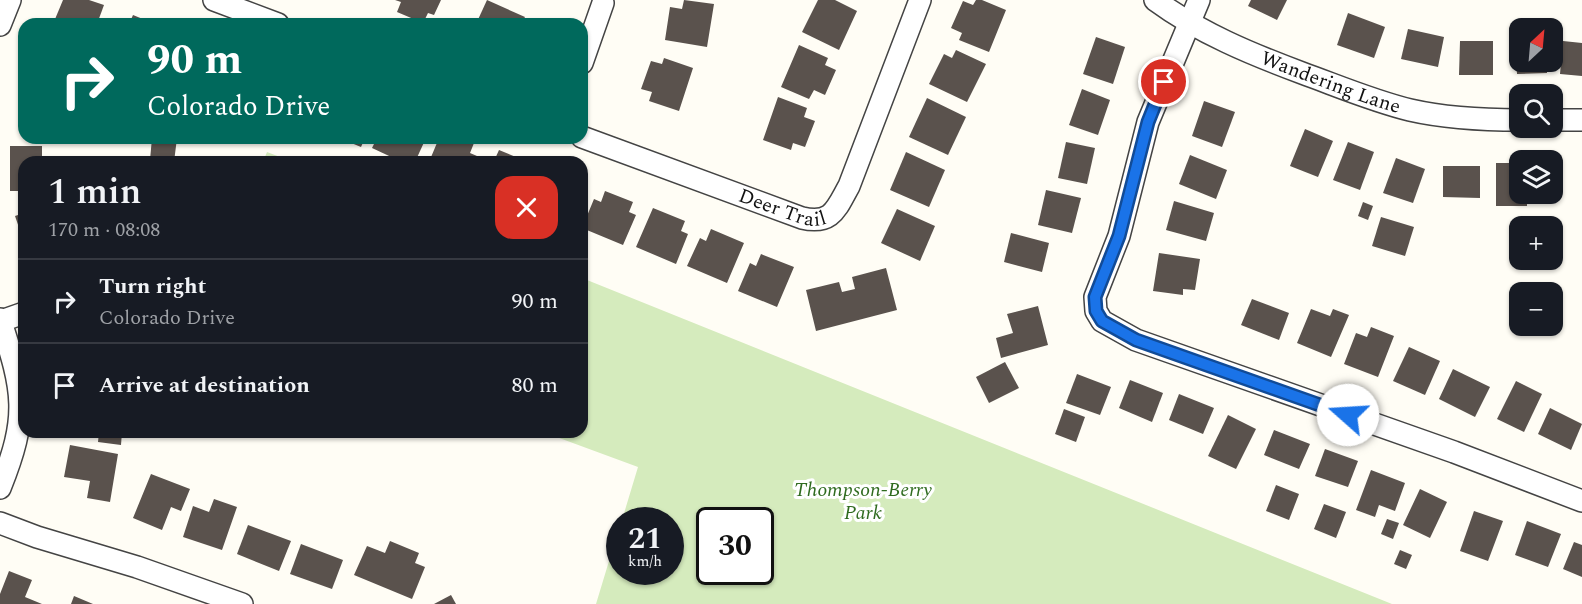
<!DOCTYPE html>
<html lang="en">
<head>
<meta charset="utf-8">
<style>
  body { margin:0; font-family:Spectral,serif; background:#242831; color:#f1f3f6; height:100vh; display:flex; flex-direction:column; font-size:22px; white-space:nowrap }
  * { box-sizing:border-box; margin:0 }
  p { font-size:20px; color:#9ea1a6 }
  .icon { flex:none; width:33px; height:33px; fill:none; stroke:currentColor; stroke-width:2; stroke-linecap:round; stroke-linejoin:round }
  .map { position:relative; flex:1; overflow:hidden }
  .side { position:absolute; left:18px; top:156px; width:570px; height:282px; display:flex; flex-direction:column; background:#171b24; border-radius:18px; box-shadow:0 2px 4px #0004 }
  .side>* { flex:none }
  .banner { position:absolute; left:18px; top:18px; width:570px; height:126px; border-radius:18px; box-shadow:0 2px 4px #0004; background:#00695c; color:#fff; overflow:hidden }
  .needle { width:39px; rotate:26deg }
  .buttons { position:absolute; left:1509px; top:18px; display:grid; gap:12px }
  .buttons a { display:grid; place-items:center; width:54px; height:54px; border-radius:12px; background:#171b24; box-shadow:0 2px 4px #0004; font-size:30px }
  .speed { position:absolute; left:606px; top:507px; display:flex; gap:12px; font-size:30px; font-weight:700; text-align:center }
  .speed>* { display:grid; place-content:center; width:78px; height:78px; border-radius:50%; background:#171b24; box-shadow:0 2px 4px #0004; line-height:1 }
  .speed small { font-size:15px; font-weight:400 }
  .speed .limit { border:3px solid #111; border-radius:9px; background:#fff; color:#111 }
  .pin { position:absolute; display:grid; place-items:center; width:51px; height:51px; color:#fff; margin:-26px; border:3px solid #fff; border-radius:50%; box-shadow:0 2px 6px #0007 }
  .me { position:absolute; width:66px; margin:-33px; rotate:289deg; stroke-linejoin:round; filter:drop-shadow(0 0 4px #0008) }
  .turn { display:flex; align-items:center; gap:21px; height:126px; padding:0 30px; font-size:27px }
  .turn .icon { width:78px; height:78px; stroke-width:2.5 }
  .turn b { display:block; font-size:42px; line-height:51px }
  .round { display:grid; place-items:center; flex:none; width:63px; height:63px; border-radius:18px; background:#242831 }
  .headline { display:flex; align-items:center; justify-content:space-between; height:102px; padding:0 30px }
  h1 { font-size:36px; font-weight:600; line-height:45px }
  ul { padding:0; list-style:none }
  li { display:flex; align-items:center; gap:18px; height:84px; padding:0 30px; border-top:2px solid #363941 }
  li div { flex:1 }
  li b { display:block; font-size:22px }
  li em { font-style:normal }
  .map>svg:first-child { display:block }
  .green { fill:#d5ebbd; fill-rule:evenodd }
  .building { fill:#5a524d }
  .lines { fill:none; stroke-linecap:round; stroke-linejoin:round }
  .minor-casing { stroke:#444; stroke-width:24 }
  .minor { stroke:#fff; stroke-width:21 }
  .route-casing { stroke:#114b97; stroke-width:15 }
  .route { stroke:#1a73e8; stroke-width:10 }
  .labels { text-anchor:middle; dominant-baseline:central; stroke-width:6; stroke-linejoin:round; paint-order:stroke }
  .street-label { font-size:20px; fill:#111; stroke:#fff }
  .park-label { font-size:20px; font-style:italic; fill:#2f6b1f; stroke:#fff }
</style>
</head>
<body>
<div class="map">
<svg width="1582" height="604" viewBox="0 0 1582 604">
  <rect width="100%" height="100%" fill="#fffdf5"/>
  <!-- green -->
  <g class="green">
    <polygon points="267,152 293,162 263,162"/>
    <path d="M582,278L1392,604H596L619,528L620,572H670V520H622L638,467L543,432H582ZM710,520H760V572H710Z"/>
  </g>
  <!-- building -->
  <g class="building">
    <polygon points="63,0 89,0 104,5 97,24 53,24"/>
    <polygon points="395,0 441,0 434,15 428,13 423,23 397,12 401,2"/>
    <polygon points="487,0 525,17 521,24 476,24"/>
    <polygon points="684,0 714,4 707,47 665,40 670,7 682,9"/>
    <polygon points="818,0 835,0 857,11 839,50 802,32"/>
    <polygon points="976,0 982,0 1006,10 989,52 959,40 962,33 951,28 963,1 973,5"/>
    <polygon points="1251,0 1287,0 1277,20 1248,6"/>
    <polygon points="1348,13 1385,27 1374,58 1337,45"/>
    <polygon points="133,15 155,24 129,24"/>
    <polygon points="1408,29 1444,37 1438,67 1401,59"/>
    <polygon points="1515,32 1520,32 1520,62 1547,62 1547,73 1517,74"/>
    <polygon points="1096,37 1125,47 1113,84 1083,74"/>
    <polygon points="1460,41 1493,41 1493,75 1459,75"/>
    <polygon points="1563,41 1582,43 1582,76 1560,74"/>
    <polygon points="799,45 828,58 825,65 836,70 825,95 814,90 809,99 781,87"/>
    <polygon points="956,50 986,64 967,102 929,84 944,54 952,58"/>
    <polygon points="664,58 693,68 679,111 649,101 652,92 641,89 651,61 662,64"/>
    <polygon points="1082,89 1110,100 1098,135 1069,125"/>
    <polygon points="778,97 807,108 804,117 815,121 805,147 793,143 791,150 763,140"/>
    <polygon points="927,98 966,117 948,155 909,137"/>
    <polygon points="1204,101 1235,112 1222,147 1192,136"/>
    <polygon points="24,104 24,121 18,119"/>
    <polygon points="1305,129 1333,141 1318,177 1290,166"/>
    <polygon points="152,138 177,138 174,162 150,160"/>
    <polygon points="339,138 365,138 361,147"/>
    <polygon points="377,138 426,138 415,162 402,162 372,148"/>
    <polygon points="439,138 463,138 474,143 470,153 477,156 475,162 429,162"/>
    <polygon points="1066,142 1095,148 1087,184 1058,178"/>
    <polygon points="1348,142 1374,152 1360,190 1333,180"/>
    <polygon points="10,146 42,146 42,162 24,162 24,191 10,191"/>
    <polygon points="499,150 528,162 486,162 487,159 494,161"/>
    <polygon points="906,152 945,170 929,207 890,190"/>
    <polygon points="1190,155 1227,170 1216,199 1179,184"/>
    <polygon points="1396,158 1425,169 1413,203 1383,193"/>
    <polygon points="1496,163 1520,163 1520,194 1527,194 1527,206 1496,206"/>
    <polygon points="1443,166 1480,166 1480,198 1443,197"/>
    <polygon points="1046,190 1081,198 1072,233 1038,225"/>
    <polygon points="605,191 633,202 629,212 636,215 623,245 582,228 594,199 601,202"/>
    <polygon points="1174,201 1214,213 1206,241 1166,230"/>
    <polygon points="1363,202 1373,206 1368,220 1358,216"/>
    <polygon points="653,208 685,221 681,231 688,234 676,264 636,247"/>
    <polygon points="897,209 935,226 920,261 881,243"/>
    <polygon points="24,213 24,242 15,216"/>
    <polygon points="1381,217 1414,227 1405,256 1372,246"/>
    <polygon points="711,229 744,243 727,283 687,266 700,238 706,241"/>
    <polygon points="1011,233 1049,243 1042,272 1004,262"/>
    <polygon points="1159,253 1200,259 1195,290 1183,289 1183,295 1153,291"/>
    <polygon points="761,254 794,267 777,307 738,291 750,263 756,266"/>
    <polygon points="886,268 897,310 816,331 806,290 839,282 842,292 855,289 852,277"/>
    <polygon points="1252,299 1289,313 1279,340 1241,325"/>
    <polygon points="1038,306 1048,345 1001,358 996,338 1013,333 1007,314"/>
    <polygon points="1311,309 1330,316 1333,309 1349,315 1331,357 1297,343"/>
    <polygon points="1371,327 1394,336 1378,377 1344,364 1356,333 1367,337"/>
    <polygon points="1409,347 1440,361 1425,395 1393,381"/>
    <polygon points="1005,362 1019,388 989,403 976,377"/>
    <polygon points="1453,369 1490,387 1475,417 1439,399"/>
    <polygon points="1077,374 1111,387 1100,415 1066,403"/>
    <polygon points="1130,380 1163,393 1152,422 1119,408"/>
    <polygon points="1516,381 1542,394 1524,432 1497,419"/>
    <polygon points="1179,394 1214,408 1203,434 1169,420"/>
    <polygon points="1550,408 1582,424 1571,450 1538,434"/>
    <polygon points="1064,409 1085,417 1076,442 1055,434"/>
    <polygon points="1228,415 1256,429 1236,469 1208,456"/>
    <polygon points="1274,430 1310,444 1299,469 1264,455"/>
    <polygon points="99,432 122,432 121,445 98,442"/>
    <polygon points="70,445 118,454 110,502 87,498 90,481 64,477"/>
    <polygon points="1325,449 1358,461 1348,487 1315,476"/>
    <polygon points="1371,470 1405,483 1395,511 1379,505 1375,517 1356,510"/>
    <polygon points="151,474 190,489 181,511 171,507 162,530 133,518"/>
    <polygon points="1276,485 1299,494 1289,520 1266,511"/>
    <polygon points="1420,489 1447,502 1430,538 1403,525"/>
    <polygon points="214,499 237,507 222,550 183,537 193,506 209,512"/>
    <polygon points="1324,504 1346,512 1336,538 1314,529"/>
    <polygon points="1474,511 1503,521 1488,561 1460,551"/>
    <polygon points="1387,519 1399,523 1393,539 1381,534"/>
    <polygon points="1527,521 1561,534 1548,567 1515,555"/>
    <polygon points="248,525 291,541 279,571 237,554"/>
    <polygon points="390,541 419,553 415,563 425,567 412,599 354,575 367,546 385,553"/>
    <polygon points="1574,542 1582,545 1582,577 1563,569"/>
    <polygon points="301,544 343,560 332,589 290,574"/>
    <polygon points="1400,550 1412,555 1406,569 1394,564"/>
    <polygon points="9,571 32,580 25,597 42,604 0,604 0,594"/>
    <polygon points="451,595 456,604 434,604"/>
    <polygon points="74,596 93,604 71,604"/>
  </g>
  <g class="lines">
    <defs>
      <g id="minor">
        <polyline points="214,0 278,24"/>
        <path id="s1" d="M1155,0C1200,33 1251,54 1302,73C1338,86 1373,101 1410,110C1445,118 1484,120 1520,120"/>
        <polyline points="1199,0 1148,122 1119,236 1095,297 1096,311 1102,321 1136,340 1454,452 1582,501"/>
        <polyline points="0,25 10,0"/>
        <polyline points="582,63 603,3"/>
        <polyline points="1552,120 1582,120"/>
        <path id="s2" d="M582,137L802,218C832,225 836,209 849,186L920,0"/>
        <path d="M0,319C24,392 29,416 0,488"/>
        <polyline points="1,321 24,313"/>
        <polyline points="0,523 37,537 137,567 242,604"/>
      </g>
    </defs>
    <!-- minor casing -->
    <use href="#minor" class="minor-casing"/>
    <!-- minor -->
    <use href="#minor" class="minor"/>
  </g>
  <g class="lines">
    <defs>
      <polyline id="route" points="1164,82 1148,122 1119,236 1095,297 1096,311 1102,321 1136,340 1348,415"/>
    </defs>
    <!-- route casing -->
    <use href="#route" class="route-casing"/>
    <!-- route -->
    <use href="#route" class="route"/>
  </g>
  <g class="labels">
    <!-- street labels -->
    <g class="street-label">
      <text stroke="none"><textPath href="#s1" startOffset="195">Wandering Lane</textPath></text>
      <text stroke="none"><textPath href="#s2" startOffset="213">Deer Trail</textPath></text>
    </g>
    <!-- park labels -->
    <g class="park-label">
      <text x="863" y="490">Thompson-Berry<tspan x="863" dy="23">Park</tspan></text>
    </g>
  </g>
</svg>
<div class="buttons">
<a><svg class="needle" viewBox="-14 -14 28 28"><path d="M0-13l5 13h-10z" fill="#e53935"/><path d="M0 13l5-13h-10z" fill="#9ea1a6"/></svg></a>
<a><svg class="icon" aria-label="search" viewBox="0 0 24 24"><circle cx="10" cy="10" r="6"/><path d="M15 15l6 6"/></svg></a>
<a><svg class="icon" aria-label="layers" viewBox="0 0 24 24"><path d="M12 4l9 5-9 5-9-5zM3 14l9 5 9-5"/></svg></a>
<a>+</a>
<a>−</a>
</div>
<div class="speed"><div>21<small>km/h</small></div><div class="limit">30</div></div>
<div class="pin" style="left:1164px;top:82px;background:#d93025"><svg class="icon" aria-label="arrive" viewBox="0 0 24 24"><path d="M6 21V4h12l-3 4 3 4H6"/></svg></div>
<svg class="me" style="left:1348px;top:415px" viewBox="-20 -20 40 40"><circle r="19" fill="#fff"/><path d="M0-13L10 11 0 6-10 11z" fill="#1a73e8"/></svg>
<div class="banner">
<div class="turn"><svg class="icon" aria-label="right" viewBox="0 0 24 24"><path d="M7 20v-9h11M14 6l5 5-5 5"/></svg><div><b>90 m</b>Colorado Drive</div></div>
</div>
<section class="side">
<div class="headline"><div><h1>1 min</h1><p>170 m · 08:08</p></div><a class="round" style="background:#d93025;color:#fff"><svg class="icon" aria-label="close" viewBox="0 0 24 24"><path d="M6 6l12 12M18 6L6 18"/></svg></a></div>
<ul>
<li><svg class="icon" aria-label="right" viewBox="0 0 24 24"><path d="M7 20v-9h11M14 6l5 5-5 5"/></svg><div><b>Turn right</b><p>Colorado Drive</p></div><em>90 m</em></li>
<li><svg class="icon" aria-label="arrive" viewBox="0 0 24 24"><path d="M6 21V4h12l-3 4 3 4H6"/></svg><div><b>Arrive at destination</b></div><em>80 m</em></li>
</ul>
</section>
</div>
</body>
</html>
